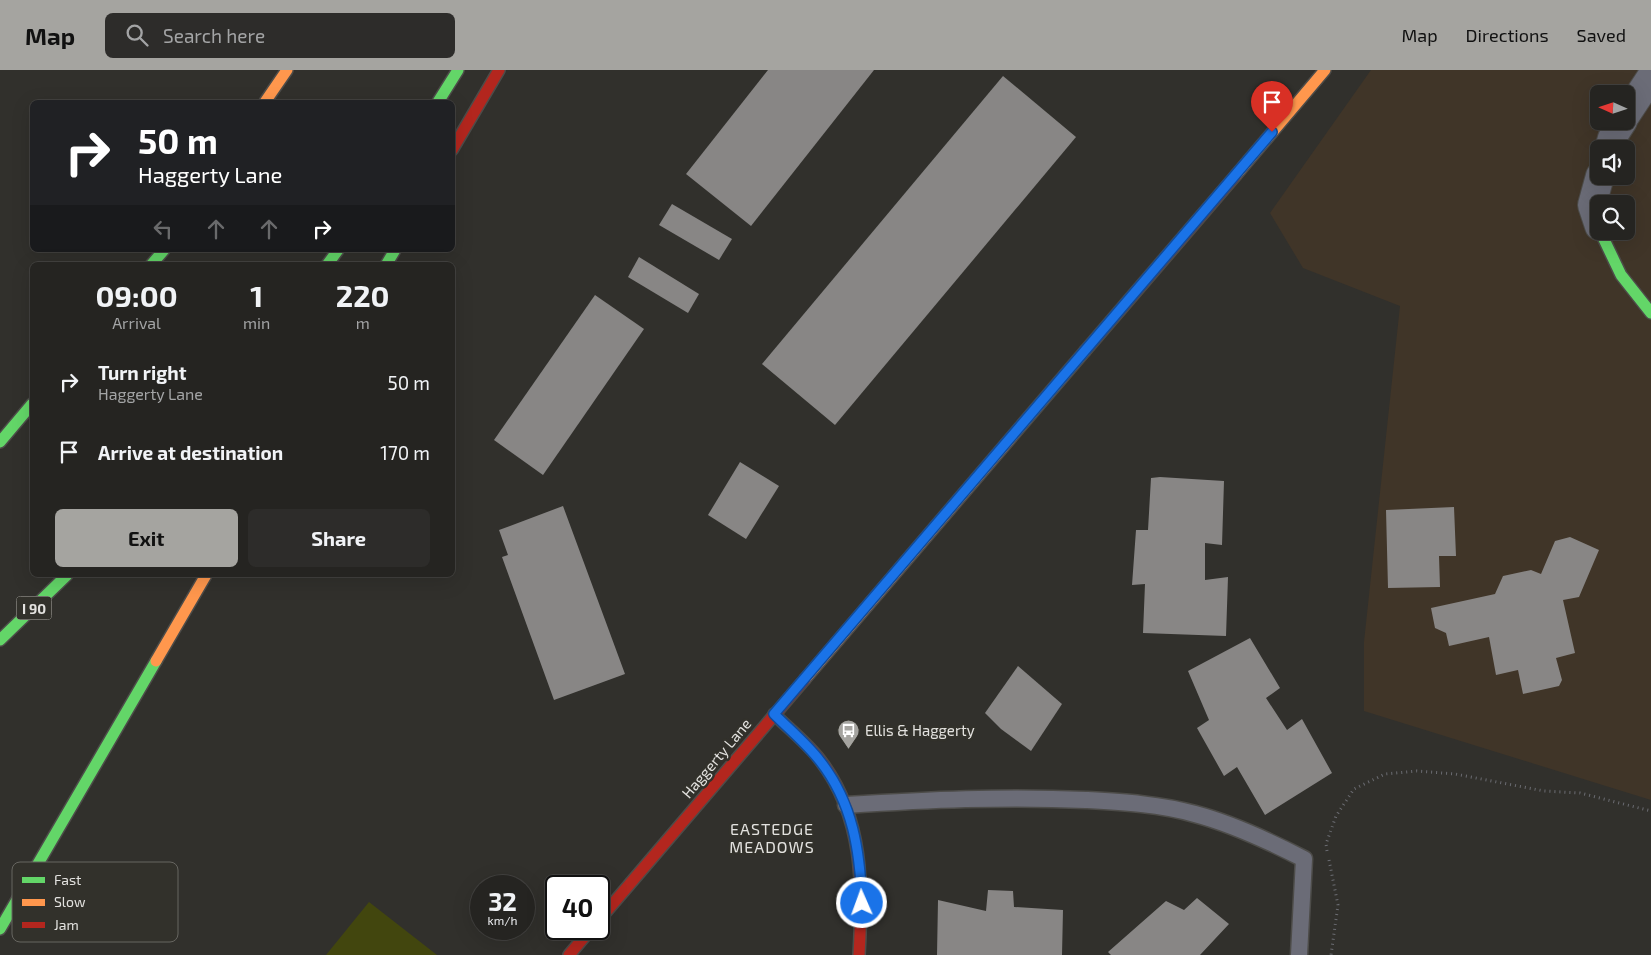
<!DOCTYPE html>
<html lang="en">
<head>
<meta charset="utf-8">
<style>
  body { margin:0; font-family:"Exo 2",sans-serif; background:#2d2c2a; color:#f1f3f6; height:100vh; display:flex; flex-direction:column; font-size:19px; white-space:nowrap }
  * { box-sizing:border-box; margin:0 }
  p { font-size:16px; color:#a3a4a5 }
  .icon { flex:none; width:28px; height:28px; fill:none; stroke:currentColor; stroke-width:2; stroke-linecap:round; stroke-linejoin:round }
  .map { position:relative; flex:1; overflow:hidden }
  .sheet { position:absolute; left:30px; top:192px; width:425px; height:315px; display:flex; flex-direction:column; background:#252421; border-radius:8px; box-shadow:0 5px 20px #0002,0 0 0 1px #42413f }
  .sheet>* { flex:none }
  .top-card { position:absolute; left:30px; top:30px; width:425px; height:152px; border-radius:8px; box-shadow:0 5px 20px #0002,0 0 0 1px #42413f; background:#202124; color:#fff; overflow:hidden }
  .needle { width:32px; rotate:273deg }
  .controls { position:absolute; left:1590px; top:15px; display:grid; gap:10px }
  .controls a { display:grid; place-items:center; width:45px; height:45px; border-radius:8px; background:#252421; box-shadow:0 5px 20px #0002,0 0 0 1px #42413f; font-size:25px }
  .speed { position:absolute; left:470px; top:805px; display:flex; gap:10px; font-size:25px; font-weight:700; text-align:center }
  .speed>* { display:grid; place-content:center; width:65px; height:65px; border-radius:50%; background:#252421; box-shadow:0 5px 20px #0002,0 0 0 1px #42413f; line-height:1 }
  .speed small { font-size:12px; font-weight:400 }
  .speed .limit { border:2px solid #111; border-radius:8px; background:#fff; color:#111 }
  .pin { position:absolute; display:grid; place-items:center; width:42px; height:42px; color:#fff; margin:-51px -21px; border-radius:50% 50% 50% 0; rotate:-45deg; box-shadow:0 0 5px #0007 }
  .pin .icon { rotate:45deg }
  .me { position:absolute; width:55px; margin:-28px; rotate:358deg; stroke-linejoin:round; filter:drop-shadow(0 0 4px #0008) }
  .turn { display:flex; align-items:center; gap:18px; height:105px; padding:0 25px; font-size:22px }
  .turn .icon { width:65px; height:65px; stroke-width:2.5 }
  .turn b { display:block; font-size:35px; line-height:42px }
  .lanes { display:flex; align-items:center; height:48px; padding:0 25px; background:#0003; justify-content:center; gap:25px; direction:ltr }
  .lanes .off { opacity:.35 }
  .eta { display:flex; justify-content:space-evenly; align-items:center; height:85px; text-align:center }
  .eta b { font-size:30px; font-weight:700; line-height:35px }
  .cta { display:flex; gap:10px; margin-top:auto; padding:10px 25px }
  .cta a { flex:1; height:58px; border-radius:8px; background:#a5a4a0; color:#111; font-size:20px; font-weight:700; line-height:58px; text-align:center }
  .cta a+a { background:#2d2c2a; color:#f1f3f6 }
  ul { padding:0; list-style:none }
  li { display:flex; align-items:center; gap:15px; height:70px; padding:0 25px }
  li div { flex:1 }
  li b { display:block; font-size:19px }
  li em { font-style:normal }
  header { display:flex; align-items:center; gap:30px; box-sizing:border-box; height:70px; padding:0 25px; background:#a5a4a0; color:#111 }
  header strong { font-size:24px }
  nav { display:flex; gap:28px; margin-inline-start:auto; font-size:18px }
  .search { width:350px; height:45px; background:#2d2c2a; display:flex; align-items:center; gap:12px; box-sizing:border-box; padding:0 18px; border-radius:8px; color:#a3a4a5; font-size:19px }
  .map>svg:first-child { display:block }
  .commercial { fill:#403528; fill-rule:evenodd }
  .green { fill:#42460e }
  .building { fill:#888685 }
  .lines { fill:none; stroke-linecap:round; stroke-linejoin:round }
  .lane-casing { stroke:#4d4c49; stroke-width:19 }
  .street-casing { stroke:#4d4c49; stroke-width:30 }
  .fast-casing { stroke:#4d4c49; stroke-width:14 }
  .slow-casing { stroke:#4d4c49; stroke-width:14 }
  .jam-casing { stroke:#4d4c49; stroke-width:14 }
  .path { stroke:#6b6c72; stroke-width:3; stroke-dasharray:1 4; stroke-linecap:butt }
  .lane { stroke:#6b6c77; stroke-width:16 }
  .street { stroke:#6b6c77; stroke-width:28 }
  .fast { stroke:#63d668; stroke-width:11 }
  .slow { stroke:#ff974d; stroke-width:11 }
  .jam { stroke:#b3261e; stroke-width:11 }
  .route-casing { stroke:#114b97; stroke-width:12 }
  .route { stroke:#1a73e8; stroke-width:9 }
  .labels { text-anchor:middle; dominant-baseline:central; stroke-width:5; stroke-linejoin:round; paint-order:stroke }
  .shield { fill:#32312b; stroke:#aeada9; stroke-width:1 }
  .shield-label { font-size:14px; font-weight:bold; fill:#e3e2df }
  .poi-label { font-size:15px; fill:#e3e2df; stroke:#32312b; text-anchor:start }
  .street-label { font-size:15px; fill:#e3e2df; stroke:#32312b }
  .neighbourhood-label { font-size:16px; letter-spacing:1px; fill:#e3e2df; stroke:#32312b }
  .key { fill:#32312b; stroke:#676661; stroke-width:1 }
  .key-label { font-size:14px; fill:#e3e2df }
</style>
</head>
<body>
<header>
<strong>Map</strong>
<div class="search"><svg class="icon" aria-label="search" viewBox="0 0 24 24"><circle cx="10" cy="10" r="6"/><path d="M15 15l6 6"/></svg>Search here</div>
<nav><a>Map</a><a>Directions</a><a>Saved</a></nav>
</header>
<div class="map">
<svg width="1651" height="885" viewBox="0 0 1651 885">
  <rect width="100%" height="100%" fill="#31302c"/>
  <!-- commercial -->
  <path class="commercial" d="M1371,0H1651V730L1364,641V572L1400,236L1303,198L1270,143ZM1599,24H1626V51H1599ZM1599,79H1626V106H1599ZM1599,134H1626V161H1599Z"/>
  <!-- green -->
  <polygon class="green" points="369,832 437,885 326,885"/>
  <!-- building -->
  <g class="building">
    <polygon points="768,0 874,0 751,156 686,104"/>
    <polygon points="1003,6 1076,67 835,355 762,294"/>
    <polygon points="672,134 732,169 719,190 659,155"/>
    <polygon points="639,187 699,224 688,243 628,207"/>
    <polygon points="595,225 644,259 543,405 494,370"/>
    <polygon points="740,392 779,416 746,469 708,445"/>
    <polygon points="1160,407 1224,411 1222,475 1205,473 1205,510 1228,507 1226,566 1143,563 1145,514 1132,515 1136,460 1148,460 1151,408"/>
    <polygon points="563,436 625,604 554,630 502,487 508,485 499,460"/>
    <polygon points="1454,437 1456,486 1439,486 1440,517 1388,518 1386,440"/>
    <polygon points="1570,467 1599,480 1579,527 1563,530 1575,583 1556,588 1562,610 1559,616 1523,624 1518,600 1496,605 1489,567 1449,576 1446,563 1435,558 1431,538 1495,524 1503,506 1531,500 1541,504 1555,471"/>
    <polygon points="1250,568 1280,618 1266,628 1287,660 1302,649 1332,703 1265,745 1237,697 1224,706 1197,658 1209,650 1188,601"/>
    <polygon points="1018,596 1062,634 1031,681 1001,659 985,643"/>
    <polygon points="988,820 1013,821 1014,837 1063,840 1062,885 937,885 938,830 986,841"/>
    <polygon points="1197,828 1229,854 1200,885 1111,885 1108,882 1166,831 1184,840"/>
  </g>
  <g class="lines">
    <defs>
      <path id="lane" d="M846,735C926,730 1005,726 1086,730C1122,732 1160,734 1195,744C1233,754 1269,771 1304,789L1299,885"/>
      <g id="street">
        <polyline points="1626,45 1651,7"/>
        <polyline points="1609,79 1612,68 1623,51"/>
        <polyline points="1599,156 1592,135 1600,106"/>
      </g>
      <g id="fast">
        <polyline points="438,32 458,0"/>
        <polyline points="1600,161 1621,205 1651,243"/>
        <polyline points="151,195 164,180"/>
        <polyline points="327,195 338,180"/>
        <polyline points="386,195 395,180"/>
        <polyline points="0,372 32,334"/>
        <polyline points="0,570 67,505"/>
        <polyline points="0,859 156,591"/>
      </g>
      <g id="slow">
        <polyline points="265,32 287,0"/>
        <polyline points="1236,105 1325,0"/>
        <polyline points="156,591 206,505"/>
        <polyline points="805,609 1085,281"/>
      </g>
      <g id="jam">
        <polyline points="452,80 499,0"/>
        <polyline points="1085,281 1236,105"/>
        <path d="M774,644C789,659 807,673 820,690C864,747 863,817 859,885"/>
        <polyline points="599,850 805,609"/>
        <polyline points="569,885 591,859"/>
      </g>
    </defs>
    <!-- lane casing -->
    <use href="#lane" class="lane-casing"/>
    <!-- street casing -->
    <use href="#street" class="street-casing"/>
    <!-- fast casing -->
    <use href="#fast" class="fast-casing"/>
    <!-- slow casing -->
    <use href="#slow" class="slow-casing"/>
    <!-- jam casing -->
    <use href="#jam" class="jam-casing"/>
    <!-- path -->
    <g class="path">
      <polyline points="1327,781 1326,774 1336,746 1354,719 1385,704 1417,701 1455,704 1544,721 1580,723 1651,741"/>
      <polyline points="1329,790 1338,835 1331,885"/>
    </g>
    <!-- lane -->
    <use href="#lane" class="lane"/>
    <!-- street -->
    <use href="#street" class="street"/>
    <!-- fast -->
    <use href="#fast" class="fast"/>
    <!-- slow -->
    <use href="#slow" class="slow"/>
    <!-- jam -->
    <use href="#jam" class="jam"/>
  </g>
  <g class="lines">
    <defs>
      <path id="route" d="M862,833C860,781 853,733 820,691C807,674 789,659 774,644L1272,62"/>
    </defs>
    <!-- route casing -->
    <use href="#route" class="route-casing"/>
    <!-- route -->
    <use href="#route" class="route"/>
  </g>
  <!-- icons -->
  <defs>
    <symbol id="bus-pin" viewBox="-11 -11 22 30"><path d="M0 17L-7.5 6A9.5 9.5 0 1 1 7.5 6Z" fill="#a5a4a0" stroke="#32312b"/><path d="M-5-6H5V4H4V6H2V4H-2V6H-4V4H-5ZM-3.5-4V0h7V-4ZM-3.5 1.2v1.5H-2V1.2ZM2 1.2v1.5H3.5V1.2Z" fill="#fff"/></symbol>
  </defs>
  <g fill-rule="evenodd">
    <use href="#bus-pin" x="836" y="648" width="25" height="34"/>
  </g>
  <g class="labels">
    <!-- shield labels -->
    <rect class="shield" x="16.5" y="526.5" width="35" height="23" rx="4"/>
    <g class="shield-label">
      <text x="34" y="538">I 90</text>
    </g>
    <!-- poi labels -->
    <g class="poi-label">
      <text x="865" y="660">Ellis &amp; Haggerty</text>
    </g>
    <!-- street labels -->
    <g class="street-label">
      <text transform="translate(716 688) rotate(-50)">Haggerty Lane</text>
    </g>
    <!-- neighbourhood labels -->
    <g class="neighbourhood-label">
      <text x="772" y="758">EASTEDGE<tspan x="772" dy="18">MEADOWS</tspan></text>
    </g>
  </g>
  <!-- legend -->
  <rect x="12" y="792" width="166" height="80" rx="8" class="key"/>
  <rect x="22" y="807" width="23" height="6" fill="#63d668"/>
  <rect x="22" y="829" width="23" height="7" fill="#ff974d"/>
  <rect x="22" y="852" width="23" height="6" fill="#b3261e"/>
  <g class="key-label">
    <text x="54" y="815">Fast</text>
    <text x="54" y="837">Slow</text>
    <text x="54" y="860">Jam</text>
  </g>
</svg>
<div class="controls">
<a><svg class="needle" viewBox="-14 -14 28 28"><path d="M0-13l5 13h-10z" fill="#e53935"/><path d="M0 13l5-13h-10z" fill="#a3a4a5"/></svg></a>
<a><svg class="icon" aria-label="sound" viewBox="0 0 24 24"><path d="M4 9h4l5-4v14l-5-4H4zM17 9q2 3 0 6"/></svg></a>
<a><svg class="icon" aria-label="search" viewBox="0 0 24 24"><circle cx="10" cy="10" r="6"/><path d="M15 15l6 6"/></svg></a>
</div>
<div class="speed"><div>32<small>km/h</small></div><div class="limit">40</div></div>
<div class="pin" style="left:1272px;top:62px;background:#d93025"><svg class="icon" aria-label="arrive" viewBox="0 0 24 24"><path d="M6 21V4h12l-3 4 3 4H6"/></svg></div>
<svg class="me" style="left:862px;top:833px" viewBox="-20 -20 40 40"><circle r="17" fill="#1a73e8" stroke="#fff" stroke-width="3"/><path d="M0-11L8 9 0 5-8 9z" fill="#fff"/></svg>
<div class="top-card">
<div class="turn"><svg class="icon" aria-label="right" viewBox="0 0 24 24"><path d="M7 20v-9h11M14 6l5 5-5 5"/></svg><div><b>50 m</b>Haggerty Lane</div></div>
<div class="lanes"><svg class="icon off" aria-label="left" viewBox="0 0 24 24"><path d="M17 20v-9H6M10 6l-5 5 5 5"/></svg><svg class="icon off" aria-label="ahead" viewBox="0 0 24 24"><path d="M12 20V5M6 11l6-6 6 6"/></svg><svg class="icon off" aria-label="ahead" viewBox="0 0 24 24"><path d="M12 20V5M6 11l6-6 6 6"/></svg><svg class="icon" aria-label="right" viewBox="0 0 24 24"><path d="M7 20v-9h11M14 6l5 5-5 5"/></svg></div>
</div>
<section class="sheet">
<div class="eta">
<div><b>09:00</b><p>Arrival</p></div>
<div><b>1</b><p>min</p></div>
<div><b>220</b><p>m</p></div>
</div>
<ul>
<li><svg class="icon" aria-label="right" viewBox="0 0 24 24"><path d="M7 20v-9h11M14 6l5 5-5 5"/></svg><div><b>Turn right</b><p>Haggerty Lane</p></div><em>50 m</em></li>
<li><svg class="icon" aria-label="arrive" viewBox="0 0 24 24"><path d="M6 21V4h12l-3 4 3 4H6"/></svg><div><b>Arrive at destination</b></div><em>170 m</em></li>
</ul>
<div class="cta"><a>Exit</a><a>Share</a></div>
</section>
</div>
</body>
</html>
